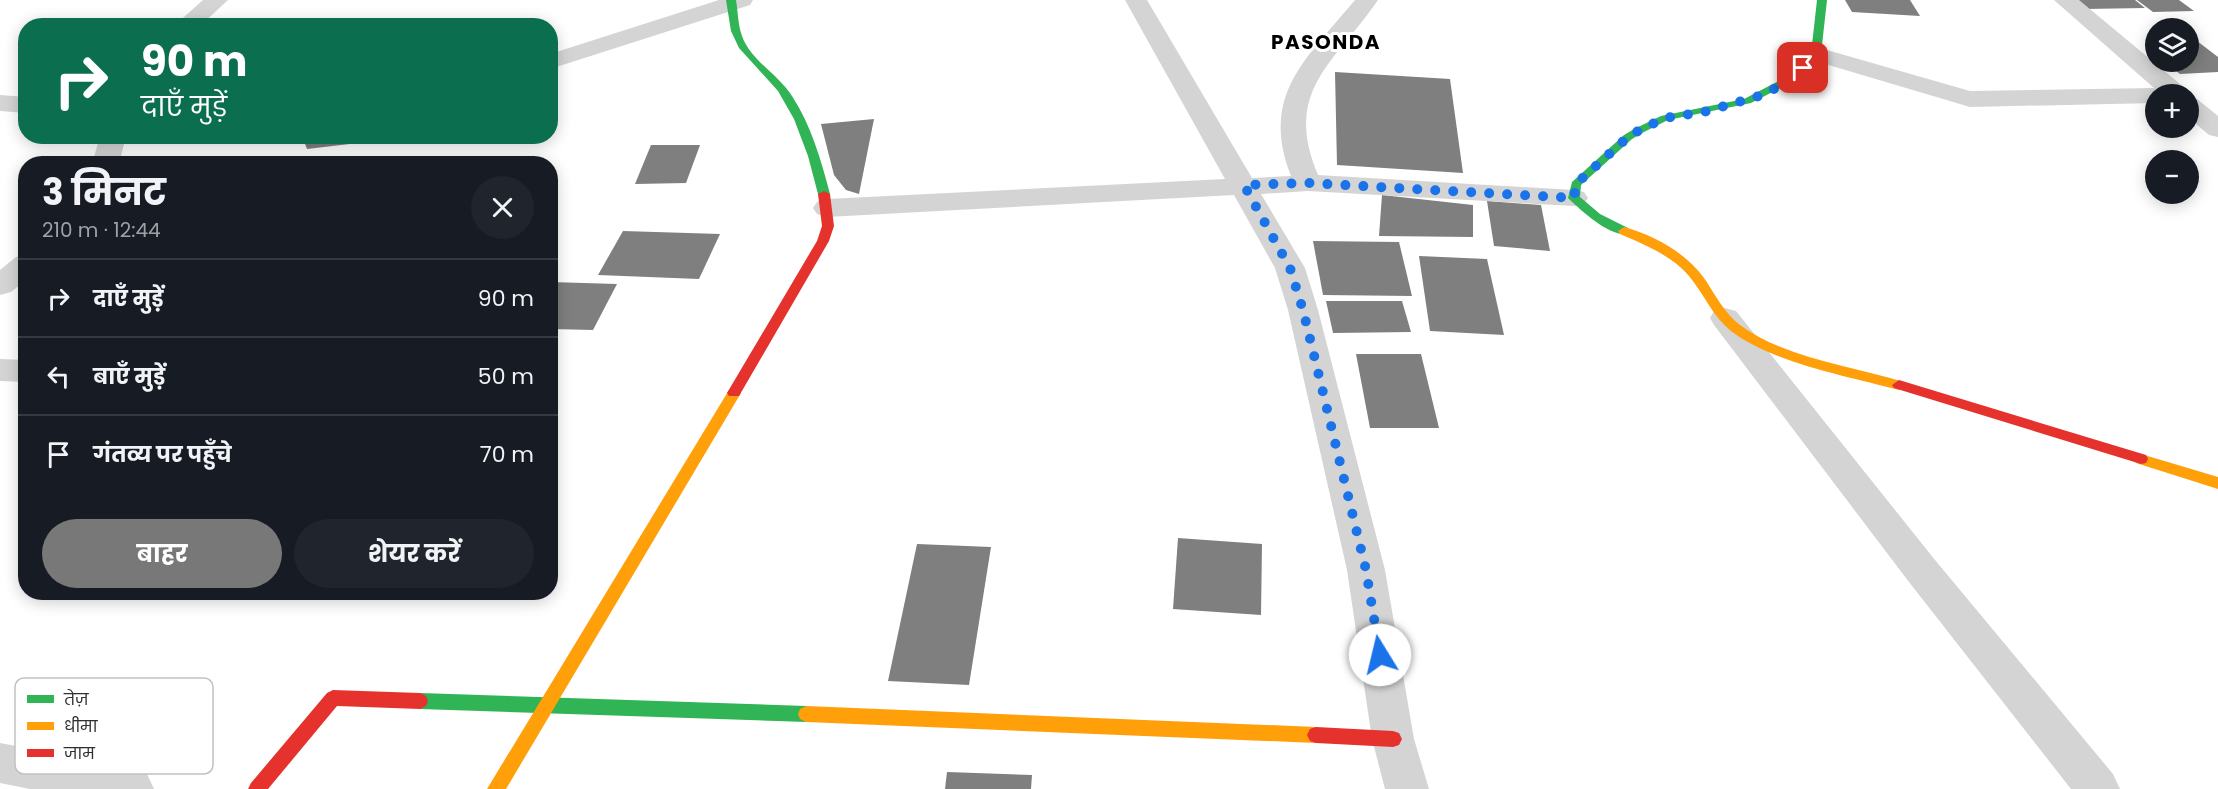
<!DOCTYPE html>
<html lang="hi">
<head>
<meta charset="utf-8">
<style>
  body { margin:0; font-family:Poppins,"Noto Sans Devanagari",sans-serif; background:#20242c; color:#f1f3f6; height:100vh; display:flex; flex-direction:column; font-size:22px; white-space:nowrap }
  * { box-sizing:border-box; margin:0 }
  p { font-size:20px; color:#9ea1a6 }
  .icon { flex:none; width:33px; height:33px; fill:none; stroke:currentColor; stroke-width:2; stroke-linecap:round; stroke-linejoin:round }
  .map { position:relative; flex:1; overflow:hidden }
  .sheet { position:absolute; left:18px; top:156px; width:540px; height:444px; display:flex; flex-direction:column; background:#171b24; border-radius:24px; box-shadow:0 3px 15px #0003 }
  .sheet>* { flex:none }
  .top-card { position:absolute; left:18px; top:18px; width:540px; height:126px; border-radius:24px; box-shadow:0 3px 15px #0003; background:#0b6e4f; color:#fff; overflow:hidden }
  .buttons { position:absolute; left:2145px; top:18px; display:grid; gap:12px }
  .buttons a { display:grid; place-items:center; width:54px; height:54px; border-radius:50%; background:#171b24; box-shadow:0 3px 15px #0003; font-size:30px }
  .pin { position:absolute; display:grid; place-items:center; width:51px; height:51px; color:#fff; margin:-26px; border-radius:12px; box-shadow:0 3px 9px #0006 }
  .me { position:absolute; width:66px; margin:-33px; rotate:351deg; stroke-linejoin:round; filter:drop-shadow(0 0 4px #0008) }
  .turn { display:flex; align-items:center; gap:21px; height:126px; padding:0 24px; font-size:27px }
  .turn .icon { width:78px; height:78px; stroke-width:2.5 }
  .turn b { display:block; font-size:42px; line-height:51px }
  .round { display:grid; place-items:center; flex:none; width:63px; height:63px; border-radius:32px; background:#20242c }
  .summary { display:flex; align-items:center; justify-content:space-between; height:102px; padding:0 24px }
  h1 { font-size:36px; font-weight:700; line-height:45px }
  .button { display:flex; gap:12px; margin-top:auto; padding:12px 24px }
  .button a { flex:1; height:69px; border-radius:36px; background:#787878; color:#fff; font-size:24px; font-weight:700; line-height:69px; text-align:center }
  .button a+a { background:#20242c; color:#f1f3f6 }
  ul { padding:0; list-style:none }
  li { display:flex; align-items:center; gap:18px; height:78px; padding:0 24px; border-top:2px solid #363941 }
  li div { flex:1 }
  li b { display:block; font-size:22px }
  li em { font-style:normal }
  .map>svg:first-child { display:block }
  .building { fill:#7f7f7f }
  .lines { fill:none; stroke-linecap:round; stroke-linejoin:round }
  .street { fill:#d4d4d4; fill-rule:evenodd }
  .fast { fill:#30b455; fill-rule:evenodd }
  .slow { fill:#ff9f0a; fill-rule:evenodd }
  .jam { fill:#e5322d; fill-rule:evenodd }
  .route { stroke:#1a73e8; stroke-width:10; stroke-dasharray:0 18 }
  .labels { text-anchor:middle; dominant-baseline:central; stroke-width:6; stroke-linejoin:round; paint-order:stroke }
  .far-district-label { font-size:20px; font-weight:bold; letter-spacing:1.5px; fill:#000; stroke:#fff }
  .key { fill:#fff; stroke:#c1c1c1; stroke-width:1.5 }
  .key-label { font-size:16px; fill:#303030 }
</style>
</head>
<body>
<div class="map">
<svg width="2218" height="789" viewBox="0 0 2218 789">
  <rect width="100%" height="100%" fill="#fff"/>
  <!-- building -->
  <g class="building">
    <polygon points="1845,0 1910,0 1920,16 1852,12"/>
    <polygon points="2075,0 2135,0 2145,8 2085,9"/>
    <polygon points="2137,0 2179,0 2194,11 2153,12"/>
    <polygon points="2197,41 2218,57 2218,72 2180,74 2165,62 2188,62 2188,42"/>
    <polygon points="1335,72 1450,79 1463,173 1337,165"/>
    <polygon points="874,119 859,194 846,190 834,175 821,124"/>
    <polygon points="302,136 401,136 401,138 307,149"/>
    <polygon points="651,145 700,145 686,183 635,184"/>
    <polygon points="1382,195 1473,205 1473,237 1379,236"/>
    <polygon points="1487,201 1541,205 1550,251 1494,246"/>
    <polygon points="623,231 720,234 699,279 598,275"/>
    <polygon points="1313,241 1399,242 1412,296 1323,295"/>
    <polygon points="1419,256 1487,259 1504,335 1430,331"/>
    <polygon points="550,282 617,284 593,330 550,329"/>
    <polygon points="1326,301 1402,301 1411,332 1333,333"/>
    <polygon points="1356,354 1421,354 1439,428 1370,428"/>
    <polygon points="1178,538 1262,544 1261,615 1173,609"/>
    <polygon points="917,544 991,547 969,685 888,681"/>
    <polygon points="947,772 1032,775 1031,789 945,789"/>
  </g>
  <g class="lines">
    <!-- street -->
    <g class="street">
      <polygon points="203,0 228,0 200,26 174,26"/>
      <polygon points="719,0 753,0 750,5 550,69 550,54"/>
      <path d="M1125,0H1147L1252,178L1291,176C1259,95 1307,58 1355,0H1378C1335,63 1282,90 1318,175L1574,190L1584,192L1588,198L1584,204L1574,206L1308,191L1261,194L1305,268L1318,310L1385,570L1414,739L1429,789H1385L1372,739L1347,570L1288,310L1275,268L1234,195L827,217L817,214L813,208L817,202L827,199L1225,179Z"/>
      <polygon points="2054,0 2079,0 2186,89 2190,94 2188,95 2156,94 2156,103 1970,107 1805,58 1801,53 1805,48 1813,46 1970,91 2154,88"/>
      <polygon points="0,95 26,97 26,113 0,111"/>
      <polygon points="2188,97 2197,99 2218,116 2218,137 2209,135 2188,117"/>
      <polygon points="100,136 126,136 119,164 92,164"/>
      <polygon points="26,255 26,280 11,292 0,295 0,270 16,257"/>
      <polygon points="1725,308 1736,311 1935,560 2113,774 2120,789 2071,789 1909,582 1714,325 1710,318 1714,311"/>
      <polygon points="0,359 26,360 26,382 0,381"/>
      <polygon points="0,743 132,768 147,774 154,789 30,789 0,783"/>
    </g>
    <!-- fast -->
    <g class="fast">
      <path d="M726,0H736C738,12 738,25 742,36C751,61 778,74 792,96C811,125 821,160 830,194L828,196L824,197L818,194L808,156L794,119L778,91L739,48L731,31Z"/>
      <path d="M1817,0H1827L1822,45L1807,70L1794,81L1751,103L1668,120L1644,132L1632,139L1581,185L1580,197L1600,214L1628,228L1630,231L1628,234C1610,237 1583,212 1570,200L1568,198L1572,182L1624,135L1636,128L1661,116L1744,99L1786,77L1799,66L1812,45Z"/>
      <polygon points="420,693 806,706 812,709 814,714 812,719 806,722 420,709 414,706 412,701 414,696"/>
    </g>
    <!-- slow -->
    <g class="slow">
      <path d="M1624,227C1654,235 1686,253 1704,278C1715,294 1724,313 1740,325C1784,358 1852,366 1904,382L1906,385L1899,390C1848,376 1773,363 1731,331C1713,317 1704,294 1689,276C1671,255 1645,245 1620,234L1618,231Z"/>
      <polygon points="734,388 741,393 506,789 487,789 729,390"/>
      <polygon points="2141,454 2218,477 2218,489 2136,463 2134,459 2136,455"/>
      <polygon points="806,706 1316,727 1322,729 1325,735 1322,741 1316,743 806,722 800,719 798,714 800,709"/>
    </g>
    <!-- jam -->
    <g class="jam">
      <polygon points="824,191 830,194 834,226 829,241 739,396 729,396 727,393 817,241 822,226 818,194"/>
      <polygon points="1899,380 2146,455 2148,459 2146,463 2141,464 1894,388 1892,385"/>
      <polygon points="333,690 420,693 426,696 428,701 426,706 420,709 337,706 268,789 248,789 251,783 327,693"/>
      <polygon points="1316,727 1393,731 1399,733 1402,739 1399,745 1393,747 1316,743 1310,741 1307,735 1310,729"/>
    </g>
  </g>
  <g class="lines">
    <!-- route -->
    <polyline class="route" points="1380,655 1366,570 1303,310 1290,268 1244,185 1308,183 1574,198 1576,184 1628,137 1640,130 1665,118 1704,112 1759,96 1774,89 1803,68"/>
  </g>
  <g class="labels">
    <!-- far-district labels -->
    <g class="far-district-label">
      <text x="1326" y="42">PASONDA</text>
    </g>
  </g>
  <!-- legend -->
  <rect x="15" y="678" width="198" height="96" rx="9" class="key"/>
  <rect x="27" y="695" width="27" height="8" fill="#30b455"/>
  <rect x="27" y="722" width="27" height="8" fill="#ff9f0a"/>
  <rect x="27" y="749" width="27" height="8" fill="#e5322d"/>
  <g class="key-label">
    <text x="64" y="705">तेज़</text>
    <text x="64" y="732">धीमा</text>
    <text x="64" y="759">जाम</text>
  </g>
</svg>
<div class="buttons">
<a><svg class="icon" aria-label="layers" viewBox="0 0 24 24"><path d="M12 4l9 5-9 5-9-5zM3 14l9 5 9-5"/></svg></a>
<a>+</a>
<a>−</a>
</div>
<div class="pin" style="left:1803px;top:68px;background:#d93025"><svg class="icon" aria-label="arrive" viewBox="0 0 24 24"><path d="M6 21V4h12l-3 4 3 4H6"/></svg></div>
<svg class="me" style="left:1380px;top:655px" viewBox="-20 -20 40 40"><circle r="19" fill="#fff"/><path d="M0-13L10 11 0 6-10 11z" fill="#1a73e8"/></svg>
<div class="top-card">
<div class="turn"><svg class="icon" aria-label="right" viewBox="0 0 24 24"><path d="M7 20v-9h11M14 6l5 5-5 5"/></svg><div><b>90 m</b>दाएँ मुड़ें</div></div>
</div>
<section class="sheet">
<div class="summary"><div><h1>3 मिनट</h1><p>210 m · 12:44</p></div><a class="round"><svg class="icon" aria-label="close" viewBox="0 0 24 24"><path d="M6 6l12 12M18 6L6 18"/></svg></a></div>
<ul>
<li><svg class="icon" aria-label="right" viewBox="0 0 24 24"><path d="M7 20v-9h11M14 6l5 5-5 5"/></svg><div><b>दाएँ मुड़ें</b></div><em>90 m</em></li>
<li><svg class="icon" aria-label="left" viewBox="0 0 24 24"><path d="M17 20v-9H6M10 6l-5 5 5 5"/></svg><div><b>बाएँ मुड़ें</b></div><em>50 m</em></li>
<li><svg class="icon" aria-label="arrive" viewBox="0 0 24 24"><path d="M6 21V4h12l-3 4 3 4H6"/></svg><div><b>गंतव्य पर पहुँचे</b></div><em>70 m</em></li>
</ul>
<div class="button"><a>बाहर</a><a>शेयर करें</a></div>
</section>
</div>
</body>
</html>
